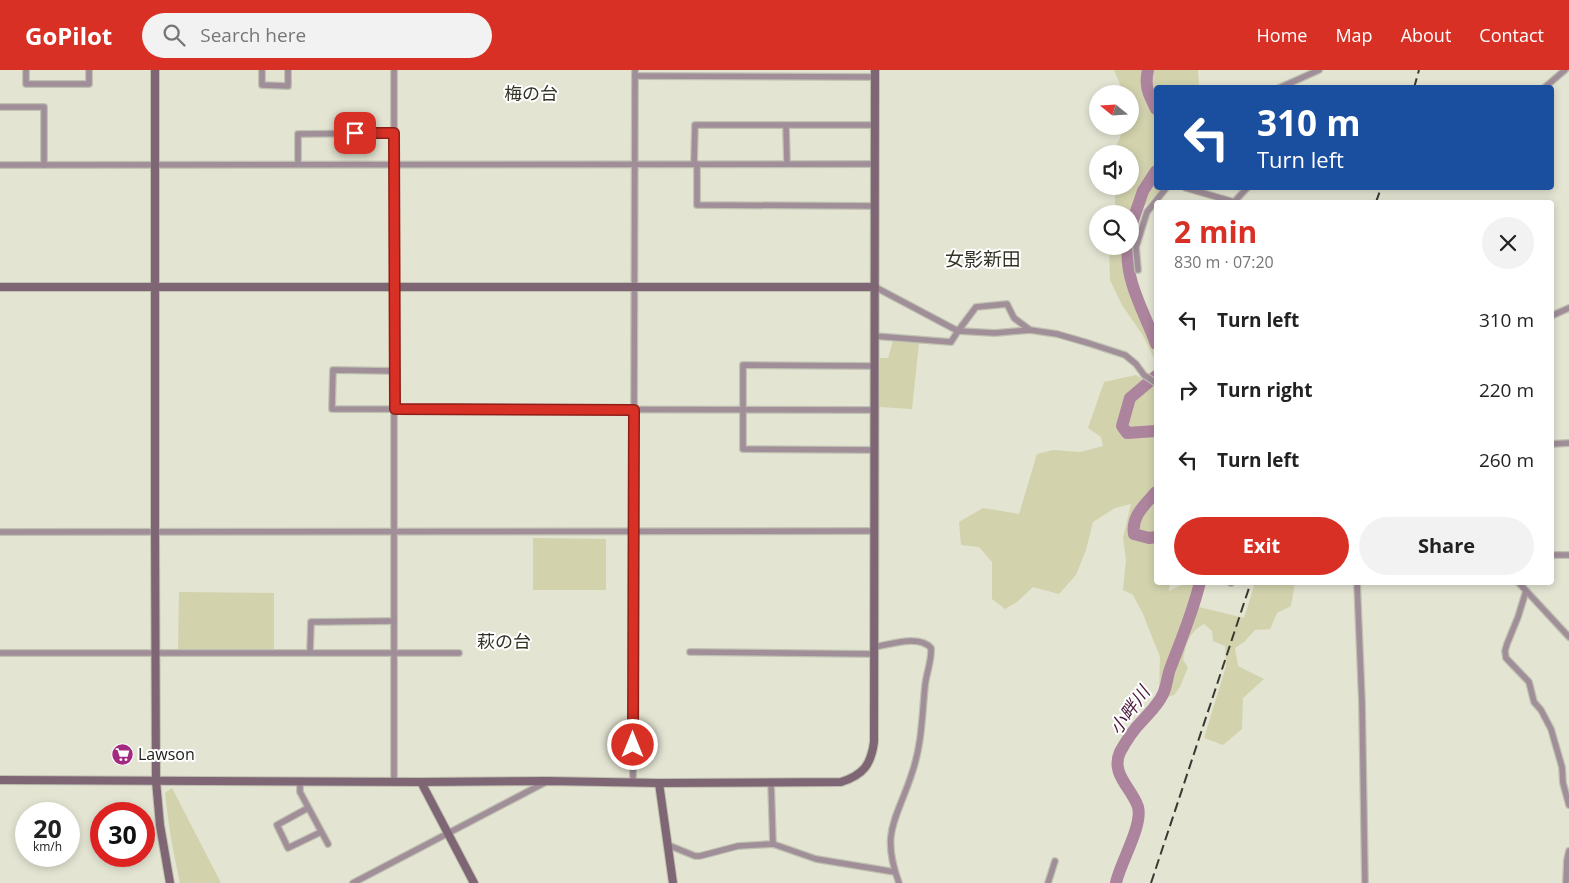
<!DOCTYPE html>
<html lang="en">
<head>
<meta charset="utf-8">
<style>
  body { margin:0; font-family:"Open Sans","Noto Sans JP",sans-serif; background:#f2f2f2; color:#222; height:100vh; display:flex; flex-direction:column; font-size:19px; white-space:nowrap }
  * { box-sizing:border-box; margin:0 }
  p { font-size:16px; color:#767676 }
  .icon { flex:none; width:28px; height:28px; fill:none; stroke:currentColor; stroke-width:2; stroke-linecap:round; stroke-linejoin:round }
  .map { position:relative; flex:1; overflow:hidden }
  .drawer { position:absolute; left:1154px; top:130px; width:400px; height:385px; display:flex; flex-direction:column; background:#fff; border-radius:5px; box-shadow:0 2px 8px #0003 }
  .drawer>* { flex:none }
  .top-card { position:absolute; left:1154px; top:15px; width:400px; height:105px; border-radius:5px; box-shadow:0 2px 8px #0003; background:#1a4fa0; color:#fff; overflow:hidden }
  .needle { width:32px; rotate:288deg }
  .tools { position:absolute; left:1089px; top:15px; display:grid; gap:10px }
  .tools a { display:grid; place-items:center; width:50px; height:50px; border-radius:50%; background:#fff; box-shadow:0 2px 8px #0003; font-size:25px }
  .speed { position:absolute; left:15px; top:732px; display:flex; gap:10px; font-size:25px; font-weight:700; text-align:center }
  .speed>* { display:grid; place-content:center; width:65px; height:65px; border-radius:50%; background:#fff; box-shadow:0 2px 8px #0003; line-height:1 }
  .speed small { font-size:12px; font-weight:400 }
  .speed .limit { border:8px solid #d22; background:#fff; color:#111 }
  .pin { position:absolute; display:grid; place-items:center; width:42px; height:42px; color:#fff; margin:-21px; border-radius:10px; box-shadow:0 2px 8px #0006 }
  .me { position:absolute; width:55px; margin:-28px; rotate:0deg; stroke-linejoin:round; filter:drop-shadow(0 0 4px #0008) }
  .turn { display:flex; align-items:center; gap:18px; height:105px; padding:0 20px; font-size:22px }
  .turn .icon { width:65px; height:65px; stroke-width:2.5 }
  .turn b { display:block; font-size:35px; line-height:42px }
  .round { display:grid; place-items:center; flex:none; width:52px; height:52px; border-radius:26px; background:#f2f2f2 }
  .summary { display:flex; align-items:center; justify-content:space-between; height:85px; padding:0 20px }
  h1 { font-size:30px; font-weight:700; line-height:38px; color:#d93025 }
  .button { display:flex; gap:10px; margin-top:auto; padding:10px 20px }
  .button a { flex:1; height:58px; border-radius:30px; background:#d93025; color:#fff; font-size:20px; font-weight:700; line-height:58px; text-align:center }
  .button a+a { background:#f2f2f2; color:#222 }
  ul { padding:0; list-style:none }
  li { display:flex; align-items:center; gap:15px; height:70px; padding:0 20px }
  li div { flex:1 }
  li b { display:block; font-size:19px }
  li em { font-style:normal }
  header { display:flex; align-items:center; gap:30px; box-sizing:border-box; height:70px; padding:0 25px; background:#d93025; color:#fff }
  header strong { font-size:24px }
  nav { display:flex; gap:28px; margin-inline-start:auto; font-size:18px }
  .search { width:350px; height:45px; background:#f2f2f2; display:flex; align-items:center; gap:12px; box-sizing:border-box; padding:0 18px; border-radius:28px; color:#767676; font-size:19px }
  .map>svg:first-child { display:block }
  .green { fill:#d2d3ad }
  .lines { fill:none; stroke-linecap:round; stroke-linejoin:round }
  .river { stroke:#ac849d; stroke-width:12 }
  .street-casing { stroke:#bfc0b0; stroke-width:8 }
  .secondary-casing { stroke:#bfc0b0; stroke-width:10 }
  .street { stroke:#a08e99; stroke-width:5.5 }
  .secondary { stroke:#7f6675; stroke-width:8 }
  .rail { stroke:#393932; stroke-width:2; stroke-dasharray:10 5; stroke-linecap:butt }
  .route-casing { stroke:#8d1f18; stroke-width:12 }
  .route { stroke:#d93025; stroke-width:9 }
  .labels { text-anchor:middle; dominant-baseline:central; stroke-width:4; stroke-linejoin:round; paint-order:stroke }
  .poi-label { font-size:16px; fill:#1c1c16; stroke:#fff; text-anchor:start }
  .neighbourhood-label { font-size:18px; fill:#343426; stroke:#fff }
  .water-label { font-size:18px; font-style:italic; fill:#4a193b; stroke:#fff }
  .quarter-label { font-size:19px; fill:#343426; stroke:#fff }
</style>
</head>
<body>
<header>
<strong>GoPilot</strong>
<div class="search"><svg class="icon" aria-label="search" viewBox="0 0 24 24"><circle cx="10" cy="10" r="6"/><path d="M15 15l6 6"/></svg>Search here</div>
<nav><a>Home</a><a>Map</a><a>About</a><a>Contact</a></nav>
</header>
<div class="map">
<svg width="1569" height="813" viewBox="0 0 1569 813">
  <rect width="100%" height="100%" fill="#e3e4d2"/>
  <!-- green -->
  <g class="green">
    <polygon points="1114,0 1198,0 1199,17 1156,18 1156,118 1162,118 1142,139 1131,179 1139,239 1151,267 1155,290 1142,264 1122,235 1110,210 1109,176 1130,176 1130,144 1115,144 1115,116 1130,116 1130,84 1115,84 1115,79 1125,56 1130,56 1130,24 1122,24 1122,19"/>
    <polygon points="893,271 919,273 912,339 879,337 880,288 888,288"/>
    <path d="M1136,305L1156,317V512L1170,513L1169,521L1186,513H1194L1199,537L1244,548L1255,513H1295L1291,536L1277,543L1270,559L1255,560L1244,572L1235,578L1238,596L1264,609L1243,628L1242,659L1223,675L1204,668L1226,596L1225,576L1213,571L1212,561L1204,554C1189,562 1186,574 1183,590L1188,597L1180,617L1174,625L1167,627L1159,621L1160,587L1143,544L1133,525L1123,520L1126,490L1123,468L1131,434L1115,438L1093,452L1086,480L1076,505L1059,524L1033,517L1017,532L1005,539L992,529V492L979,477L961,475L959,452L983,438L1019,444L1037,384L1053,380L1080,382L1103,376L1101,367L1088,358L1104,312Z"/>
    <polygon points="533,468 606,469 606,520 533,520"/>
    <polygon points="179,522 274,523 274,580 178,580"/>
    <path d="M172,718L221,813H180C173,783 168,753 165,723Z"/>
  </g>
  <g class="lines">
    <!-- river -->
    <g class="river">
      <path d="M1148,0C1144,16 1149,25 1156,39"/>
      <polyline points="1130,159 1143,121 1156,101"/>
      <path d="M1128,176C1124,210 1145,243 1156,274"/>
      <polyline points="1156,306 1130,328 1122,356 1127,363 1156,361"/>
      <path d="M1156,422C1145,435 1131,446 1134,464L1149,468L1156,467"/>
      <path d="M1116,813C1120,793 1143,756 1138,737C1132,718 1110,704 1120,682C1125,673 1135,658 1142,651C1150,642 1158,635 1163,624C1167,616 1167,607 1170,599C1181,570 1193,542 1200,512"/>
    </g>
    <defs>
      <g id="street">
        <polyline points="26,0 26,14 89,14 89,0"/>
        <polyline points="262,0 262,15 288,16 288,0"/>
        <polyline points="394,0 394,712"/>
        <polyline points="635,6 875,7"/>
        <polyline points="1279,18 1319,0"/>
        <polyline points="1544,18 1565,0"/>
        <polyline points="0,37 44,37 44,95"/>
        <polyline points="786,56 787,93"/>
        <polyline points="298,94 298,64 394,63"/>
        <polyline points="694,94 695,55 875,55"/>
        <polyline points="697,94 697,135 875,136"/>
        <polyline points="0,95 875,94"/>
        <polyline points="1186,118 1234,132"/>
        <polyline points="1234,132 1247,118"/>
        <polyline points="1138,200 1136,177 1147,142 1166,118"/>
        <polyline points="875,217 958,261 995,263 1030,260 1057,264 1088,273 1125,285 1136,294 1144,305 1156,313"/>
        <polyline points="1551,246 1569,238"/>
        <polyline points="874,266 951,272 958,261 976,237 1007,234 1014,248 1030,260"/>
        <polyline points="395,301 333,300 332,339 874,340"/>
        <polyline points="1551,374 1569,373"/>
        <polyline points="874,380 743,379 743,295 874,296"/>
        <polyline points="0,462 874,461"/>
        <polyline points="1551,485 1569,485"/>
        <polyline points="1357,512 1362,633 1365,813"/>
        <polyline points="1518,512 1569,567"/>
        <polyline points="1231,513 1231,512"/>
        <polyline points="1526,521 1518,547 1507,574 1505,581 1506,588 1529,612 1534,632 1541,640 1551,659 1562,697 1563,713 1569,735"/>
        <path d="M874,577C889,575 919,564 931,578C932,591 926,604 925,616C922,646 922,674 912,703C897,750 880,761 899,813"/>
        <polyline points="310,582 311,552 394,551"/>
        <polyline points="690,582 874,584"/>
        <polyline points="0,583 459,583"/>
        <polyline points="300,712 300,722 328,774"/>
        <polyline points="633,712 635,0"/>
        <polyline points="771,712 773,774"/>
        <polyline points="308,738 277,755 288,778 321,762"/>
        <polyline points="668,775 695,786 700,786 738,776 773,774 816,789 895,802"/>
        <polyline points="353,813 546,712"/>
        <polyline points="1048,813 1055,791"/>
        <polyline points="1566,813 1567,790 1569,781"/>
      </g>
      <g id="secondary">
        <polyline points="155,0 155,461 156,711 160,755 170,813"/>
        <polyline points="0,217 875,217"/>
        <path d="M0,710L421,712L548,711L659,713L841,712C863,705 871,695 874,672L875,0"/>
        <polyline points="421,712 474,813"/>
        <polyline points="659,713 673,813"/>
      </g>
    </defs>
    <!-- street casing -->
    <use href="#street" class="street-casing"/>
    <!-- secondary casing -->
    <use href="#secondary" class="secondary-casing"/>
    <!-- street -->
    <use href="#street" class="street"/>
    <!-- secondary -->
    <use href="#secondary" class="secondary"/>
    <!-- rail -->
    <g class="rail">
      <polyline points="1414,18 1419,0"/>
      <polyline points="1376,132 1381,118"/>
      <polyline points="1151,813 1251,512"/>
    </g>
  </g>
  <g class="lines">
    <defs>
      <polyline id="route" points="355,63 394,63 395,339 634,340 633,675"/>
    </defs>
    <!-- route casing -->
    <use href="#route" class="route-casing"/>
    <!-- route -->
    <use href="#route" class="route"/>
  </g>
  <!-- icons -->
  <defs>
    <symbol id="supermarket-disc" viewBox="-11 -11 22 22"><circle r="9.5" fill="#a32a81" stroke="#fff"/><path d="M-6-5.5h2.5l.6 2H6L4.5 2H-2.5L-4.4-4H-6ZM-1.5 3.2a1.3 1.3 0 1 0 .1 0ZM3 3.2a1.3 1.3 0 1 0 .1 0Z" fill="#fff"/></symbol>
  </defs>
  <g fill-rule="evenodd">
    <use href="#supermarket-disc" x="110" y="672" width="25" height="25"/>
  </g>
  <g class="labels">
    <!-- poi labels -->
    <g class="poi-label">
      <text x="138" y="684">Lawson</text>
    </g>
    <!-- neighbourhood labels -->
    <g class="neighbourhood-label">
      <text x="531" y="23">梅の台</text>
      <text x="504" y="571">萩の台</text>
    </g>
    <!-- water labels -->
    <g class="water-label">
      <text transform="translate(1129 640) rotate(-54)">小畔川</text>
    </g>
    <!-- quarter labels -->
    <g class="quarter-label">
      <text x="983" y="189">女影新田</text>
    </g>
  </g>
</svg>
<div class="tools">
<a><svg class="needle" viewBox="-14 -14 28 28"><path d="M0-13l5 13h-10z" fill="#e53935"/><path d="M0 13l5-13h-10z" fill="#767676"/></svg></a>
<a><svg class="icon" aria-label="sound" viewBox="0 0 24 24"><path d="M4 9h4l5-4v14l-5-4H4zM17 9q2 3 0 6"/></svg></a>
<a><svg class="icon" aria-label="search" viewBox="0 0 24 24"><circle cx="10" cy="10" r="6"/><path d="M15 15l6 6"/></svg></a>
</div>
<div class="speed"><div>20<small>km/h</small></div><div class="limit">30</div></div>
<div class="pin" style="left:355px;top:63px;background:#d93025"><svg class="icon" aria-label="arrive" viewBox="0 0 24 24"><path d="M6 21V4h12l-3 4 3 4H6"/></svg></div>
<svg class="me" style="left:633px;top:675px" viewBox="-20 -20 40 40"><circle r="17" fill="#d93025" stroke="#fff" stroke-width="3"/><path d="M0-11L8 9 0 5-8 9z" fill="#fff"/></svg>
<div class="top-card">
<div class="turn"><svg class="icon" aria-label="left" viewBox="0 0 24 24"><path d="M17 20v-9H6M10 6l-5 5 5 5"/></svg><div><b>310 m</b>Turn left</div></div>
</div>
<section class="drawer">
<div class="summary"><div><h1>2 min</h1><p>830 m · 07:20</p></div><a class="round"><svg class="icon" aria-label="close" viewBox="0 0 24 24"><path d="M6 6l12 12M18 6L6 18"/></svg></a></div>
<ul>
<li><svg class="icon" aria-label="left" viewBox="0 0 24 24"><path d="M17 20v-9H6M10 6l-5 5 5 5"/></svg><div><b>Turn left</b></div><em>310 m</em></li>
<li><svg class="icon" aria-label="right" viewBox="0 0 24 24"><path d="M7 20v-9h11M14 6l5 5-5 5"/></svg><div><b>Turn right</b></div><em>220 m</em></li>
<li><svg class="icon" aria-label="left" viewBox="0 0 24 24"><path d="M17 20v-9H6M10 6l-5 5 5 5"/></svg><div><b>Turn left</b></div><em>260 m</em></li>
</ul>
<div class="button"><a>Exit</a><a>Share</a></div>
</section>
</div>
</body>
</html>
